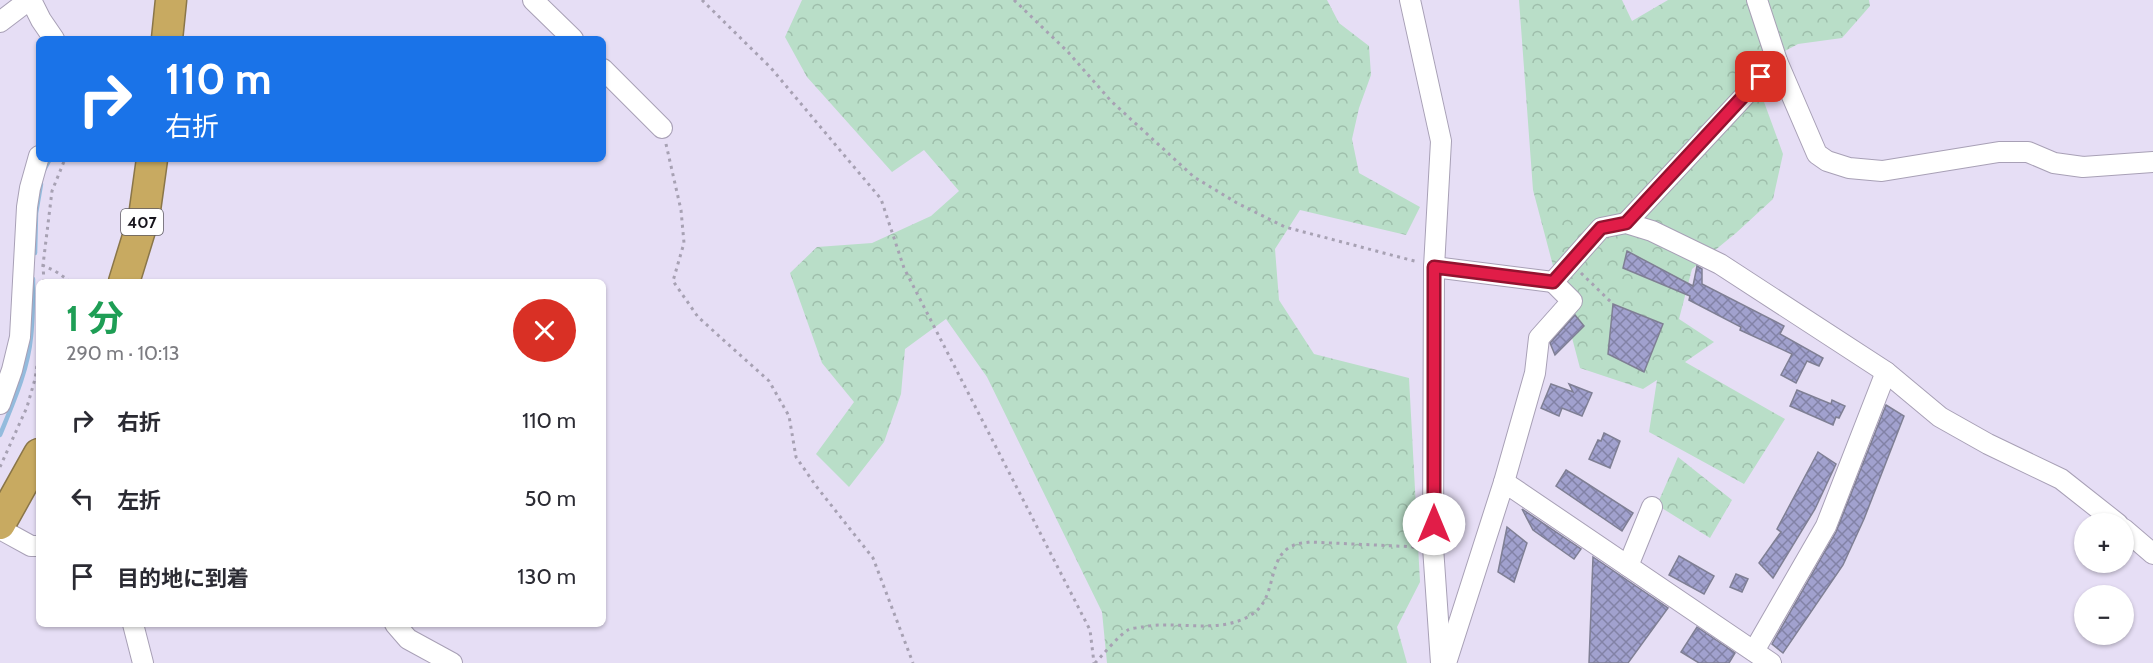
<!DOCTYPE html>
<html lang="ja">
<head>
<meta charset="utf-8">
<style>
  body { margin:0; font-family:Cabin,"Noto Sans JP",sans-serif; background:#f2f2f3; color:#2b2b33; height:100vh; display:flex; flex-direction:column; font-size:22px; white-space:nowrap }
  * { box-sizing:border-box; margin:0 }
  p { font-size:20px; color:#7c7c81 }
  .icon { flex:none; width:33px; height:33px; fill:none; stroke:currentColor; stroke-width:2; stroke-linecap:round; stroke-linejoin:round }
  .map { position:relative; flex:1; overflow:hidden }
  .details { position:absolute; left:36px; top:279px; width:570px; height:348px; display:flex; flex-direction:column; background:#fff; border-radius:9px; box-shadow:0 2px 4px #0004 }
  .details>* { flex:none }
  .guide { position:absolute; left:36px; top:36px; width:570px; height:126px; border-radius:9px; box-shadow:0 2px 4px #0004; background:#1a73e8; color:#fff; overflow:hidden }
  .controls { position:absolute; left:2074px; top:513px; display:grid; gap:12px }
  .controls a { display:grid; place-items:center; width:60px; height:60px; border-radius:50%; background:#fff; box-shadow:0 2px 4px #0004; font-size:30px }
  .pin { position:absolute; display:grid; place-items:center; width:51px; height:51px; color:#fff; margin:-26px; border-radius:12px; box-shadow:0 3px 9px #0006 }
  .me { position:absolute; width:66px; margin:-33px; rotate:0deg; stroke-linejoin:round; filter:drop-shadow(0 0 4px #0008) }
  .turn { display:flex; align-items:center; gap:21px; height:126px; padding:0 30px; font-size:27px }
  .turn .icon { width:78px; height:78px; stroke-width:2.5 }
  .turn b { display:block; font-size:42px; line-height:51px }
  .round { display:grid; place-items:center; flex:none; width:63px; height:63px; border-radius:32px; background:#f2f2f3 }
  .summary { display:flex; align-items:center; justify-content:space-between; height:102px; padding:0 30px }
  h1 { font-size:36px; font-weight:700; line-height:45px; color:#1e9e55 }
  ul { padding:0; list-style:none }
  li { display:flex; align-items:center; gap:18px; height:78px; padding:0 30px }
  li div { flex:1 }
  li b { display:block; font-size:22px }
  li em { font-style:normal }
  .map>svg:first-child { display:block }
  .forest { fill:url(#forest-crowns) }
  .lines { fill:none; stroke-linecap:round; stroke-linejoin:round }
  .stream { stroke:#93bbdd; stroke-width:4.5 }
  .building { fill:url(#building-cross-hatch); stroke:#7f7f94; stroke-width:1.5 }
  .minor-casing { stroke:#a8a0b6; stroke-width:22 }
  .highway-casing { stroke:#8a7649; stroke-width:33 }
  .path { stroke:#a7a1b3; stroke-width:3; stroke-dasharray:3 4.5; stroke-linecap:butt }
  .minor { stroke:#fff; stroke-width:20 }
  .highway { stroke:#c8aa61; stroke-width:30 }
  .route-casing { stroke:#92132f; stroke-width:15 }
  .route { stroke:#e11d48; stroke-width:10 }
  .labels { text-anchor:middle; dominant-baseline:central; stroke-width:5; stroke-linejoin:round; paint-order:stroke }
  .shield { fill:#fff; stroke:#5d5a60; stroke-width:1.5 }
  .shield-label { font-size:16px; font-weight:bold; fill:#17141c }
</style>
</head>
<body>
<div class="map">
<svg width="2153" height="663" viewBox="0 0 2153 663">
  <defs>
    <pattern id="forest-crowns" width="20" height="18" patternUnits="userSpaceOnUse" patternTransform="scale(1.5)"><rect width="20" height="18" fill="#b9dec8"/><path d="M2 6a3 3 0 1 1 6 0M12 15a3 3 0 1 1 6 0" fill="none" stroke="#9ebeab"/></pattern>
    <pattern id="building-cross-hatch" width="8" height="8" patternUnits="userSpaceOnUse" patternTransform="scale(1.5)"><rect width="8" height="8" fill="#a1a1ce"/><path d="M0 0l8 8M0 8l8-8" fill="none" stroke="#8282a6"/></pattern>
  </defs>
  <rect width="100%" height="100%" fill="#e6def5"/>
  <!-- forest -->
  <g class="forest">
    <polygon points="802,0 1327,0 1339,23 1369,46 1371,75 1359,108 1352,139 1359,173 1420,207 1406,235 1300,210 1275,249 1279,300 1314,354 1409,378 1420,582 1397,627 1407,663 1107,663 1102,612 987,377 946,319 905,349 901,394 884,442 849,487 816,454 854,402 822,363 790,273 817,247 872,243 931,216 959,191 924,150 892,172 807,77 785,37"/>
    <polygon points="1519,0 1622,0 1632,21 1668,0 1869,0 1870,6 1842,38 1798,44 1752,69 1783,154 1773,199 1736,233 1692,269 1679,319 1714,342 1685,362 1785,419 1744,484 1649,432 1657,380 1643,389 1580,368 1533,190"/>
    <polygon points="1678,457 1732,500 1710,538 1657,505"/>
  </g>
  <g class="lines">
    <!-- stream -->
    <g class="stream">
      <polyline points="44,170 50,159"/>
      <polyline points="35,253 36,213 41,184"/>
      <path d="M0,435C13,403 28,370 31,336C33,317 33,298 33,279"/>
    </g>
  </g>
  <!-- building -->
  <g class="building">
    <polygon points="1627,251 1693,286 1697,266 1702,269 1702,284 1784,326 1780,334 1823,358 1819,366 1807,361 1796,383 1781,375 1792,354 1740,330 1741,327 1689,300 1690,296 1623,268"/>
    <polygon points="1613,304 1663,324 1644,372 1608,354"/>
    <polygon points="1575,315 1584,326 1555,355 1550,343"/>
    <polygon points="1551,384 1573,392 1569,384 1592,393 1582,416 1562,408 1559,416 1541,408"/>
    <polygon points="1797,390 1831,404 1832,400 1845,406 1839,418 1836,417 1833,425 1790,406"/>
    <polygon points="1886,405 1904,416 1864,519 1843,565 1783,653 1772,644 1836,532"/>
    <polygon points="1604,433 1620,441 1610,468 1589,459 1598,440 1601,441"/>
    <polygon points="1818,452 1836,464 1815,509 1773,578 1759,563 1781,532 1777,529"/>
    <polygon points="1566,470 1633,513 1622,531 1556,486"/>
    <polygon points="1522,509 1581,549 1574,559 1533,530"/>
    <polygon points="1507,527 1527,543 1514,582 1498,572"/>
    <polygon points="1679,556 1714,576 1704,594 1669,575"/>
    <polygon points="1593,557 1668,608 1628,663 1589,663"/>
    <polygon points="1736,574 1748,579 1742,592 1730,587"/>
    <polygon points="1697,627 1735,653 1729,663 1699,663 1681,652"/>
  </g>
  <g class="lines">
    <defs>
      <g id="minor">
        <polyline points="31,0 41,20 54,39"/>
        <polyline points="533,0 573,39"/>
        <polyline points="1410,0 1441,141 1434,267 1433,547 1441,663"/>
        <polyline points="1757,0 1777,61 1817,154 1827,161 1849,168 1882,171 1999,152 2028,152 2054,163 2083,167 2153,162"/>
        <polyline points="0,22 29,0"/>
        <polyline points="603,69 662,128"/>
        <polyline points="1626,223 1777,61"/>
        <polyline points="1434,267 1553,282 1601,228 1626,223 1652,231 1720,264 1886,372 1940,417 1988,444 2061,479 2118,524"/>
        <polyline points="0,404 12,370 20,337 27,207 30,188 39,156"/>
        <polyline points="1504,482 1535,373 1539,338 1572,301 1553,282"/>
        <polyline points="0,529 31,546 39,546"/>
        <polyline points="2124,529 2153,554"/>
        <polyline points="1628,566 1652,507"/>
        <polyline points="133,624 143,663"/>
        <polyline points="395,624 408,639 452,663"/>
        <polyline points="1754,651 1826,526 1886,372"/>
        <polyline points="1446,663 1504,482 1771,663"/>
      </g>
      <g id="highway">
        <polyline points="167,39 171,0"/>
        <polyline points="124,282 144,217 152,159"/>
        <polyline points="0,524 39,454"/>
      </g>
    </defs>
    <!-- minor casing -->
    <use href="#minor" class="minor-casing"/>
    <!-- highway casing -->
    <use href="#highway" class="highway-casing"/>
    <!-- path -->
    <g class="path">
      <polyline points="702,0 771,68 881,199 904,268 1090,630 1094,663"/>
      <polyline points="1014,0 1068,52 1111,101 1194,177 1237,203 1285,227 1418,262"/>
      <polyline points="666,144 681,210 684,243 673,281 698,317 769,381 789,416 796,457 816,486 873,558 913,663"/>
      <polyline points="42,265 55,271 71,282"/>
      <polyline points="1581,273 1613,304"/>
      <polyline points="44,282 43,265 52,191 65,159"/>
      <polyline points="0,467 27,407 35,379 39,352"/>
      <path d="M1095,663C1103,655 1119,635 1128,630C1131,628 1138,628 1142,627C1176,620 1219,635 1251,615C1278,599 1266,558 1292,546C1297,543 1304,543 1310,542L1418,547"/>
    </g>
    <!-- minor -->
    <use href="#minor" class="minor"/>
    <!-- highway -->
    <use href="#highway" class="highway"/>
  </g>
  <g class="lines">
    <defs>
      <polyline id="route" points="1434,524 1434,267 1553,282 1601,228 1626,223 1761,77"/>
    </defs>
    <!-- route casing -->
    <use href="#route" class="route-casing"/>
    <!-- route -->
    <use href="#route" class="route"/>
  </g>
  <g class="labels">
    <!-- shield labels -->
    <rect class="shield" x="121" y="209" width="42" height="26" rx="4.5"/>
    <g class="shield-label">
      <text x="142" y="222">407</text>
    </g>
  </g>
</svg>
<div class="controls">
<a>+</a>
<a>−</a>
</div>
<div class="pin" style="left:1761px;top:77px;background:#d93025"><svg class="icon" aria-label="arrive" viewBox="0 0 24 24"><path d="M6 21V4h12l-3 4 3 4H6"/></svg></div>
<svg class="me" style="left:1434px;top:524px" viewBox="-20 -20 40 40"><circle r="19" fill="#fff"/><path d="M0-13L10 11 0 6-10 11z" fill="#e11d48"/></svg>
<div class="guide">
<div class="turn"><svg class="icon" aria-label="right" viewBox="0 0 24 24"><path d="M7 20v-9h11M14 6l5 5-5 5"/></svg><div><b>110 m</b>右折</div></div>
</div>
<section class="details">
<div class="summary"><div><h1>1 分</h1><p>290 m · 10:13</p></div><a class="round" style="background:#d93025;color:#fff"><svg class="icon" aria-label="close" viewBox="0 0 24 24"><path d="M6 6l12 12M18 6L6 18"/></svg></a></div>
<ul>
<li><svg class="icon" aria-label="right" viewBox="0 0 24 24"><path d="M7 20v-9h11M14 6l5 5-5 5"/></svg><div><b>右折</b></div><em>110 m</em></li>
<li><svg class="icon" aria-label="left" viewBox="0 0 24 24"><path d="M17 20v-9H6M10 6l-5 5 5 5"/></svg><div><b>左折</b></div><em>50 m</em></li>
<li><svg class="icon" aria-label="arrive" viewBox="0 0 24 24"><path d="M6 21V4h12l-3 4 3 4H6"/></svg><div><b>目的地に到着</b></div><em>130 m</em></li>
</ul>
</section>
</div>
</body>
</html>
